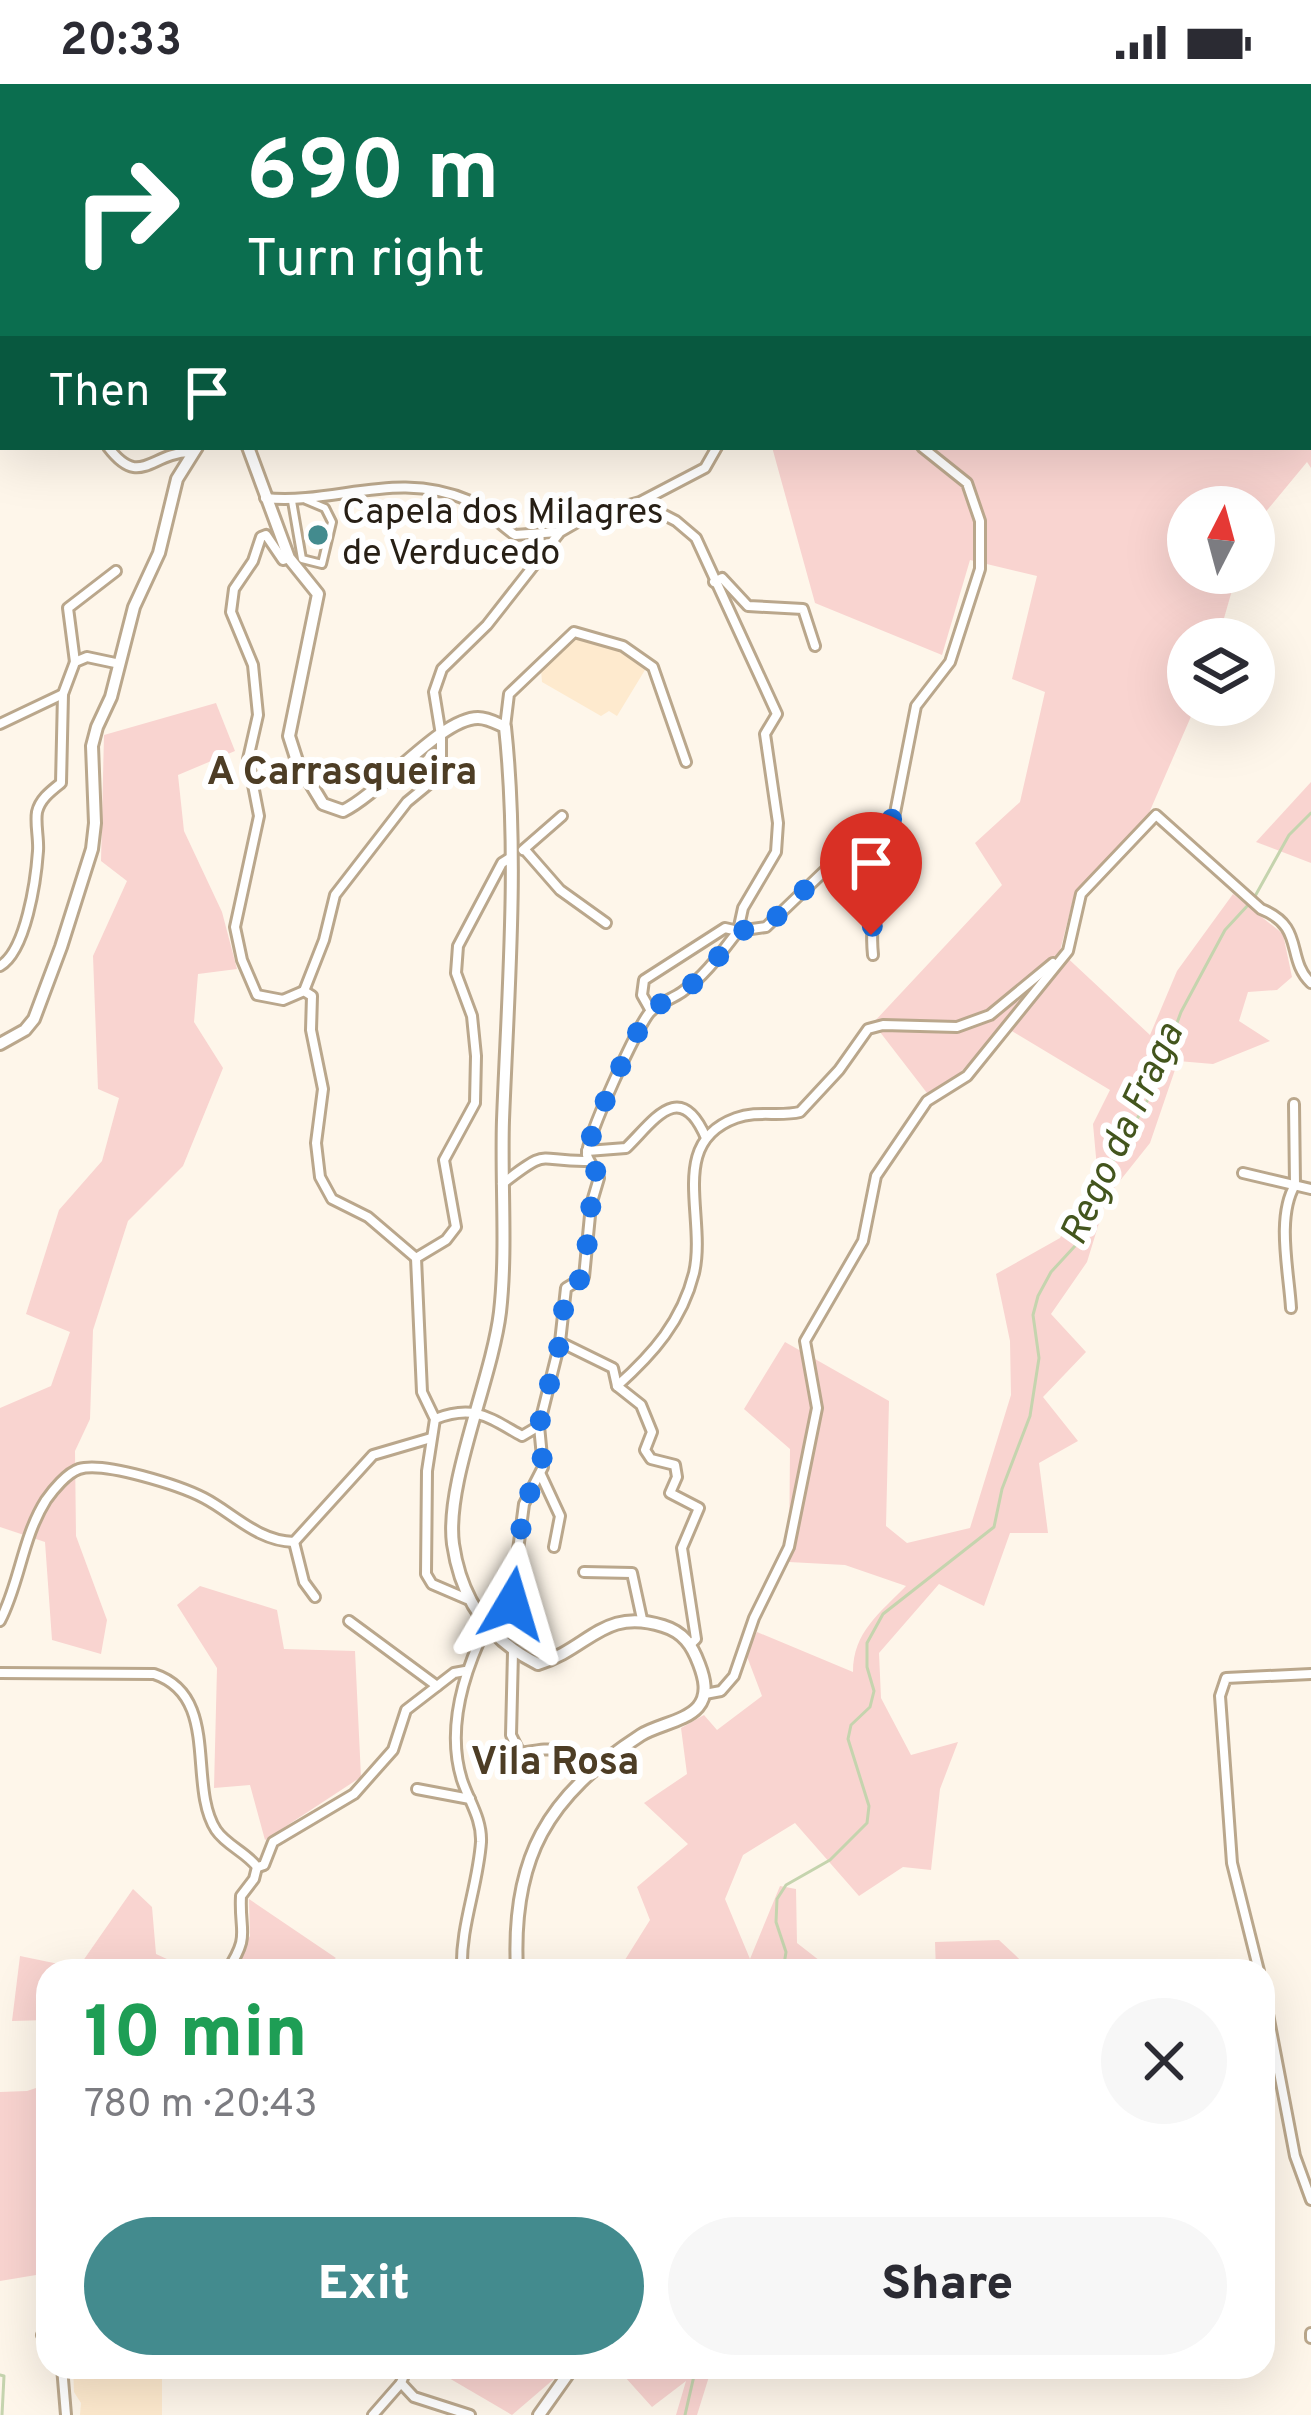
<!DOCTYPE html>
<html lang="en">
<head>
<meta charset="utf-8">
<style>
  body { margin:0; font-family:Overpass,sans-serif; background:#f7f7f7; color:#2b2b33; height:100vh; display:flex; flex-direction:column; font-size:45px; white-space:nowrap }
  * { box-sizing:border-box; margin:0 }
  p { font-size:39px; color:#7c7c81 }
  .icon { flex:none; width:66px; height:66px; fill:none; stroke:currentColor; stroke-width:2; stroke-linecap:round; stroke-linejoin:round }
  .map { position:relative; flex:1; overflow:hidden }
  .drawer { position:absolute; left:36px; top:1875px; width:1239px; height:420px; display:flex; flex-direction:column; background:#fff; border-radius:36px; box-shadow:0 12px 48px #0002 }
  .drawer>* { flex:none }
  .top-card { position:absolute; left:0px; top:0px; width:1311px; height:366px; box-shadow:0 12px 48px #0002; background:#0b6e4f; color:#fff; overflow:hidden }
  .needle { width:78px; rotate:6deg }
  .buttons { position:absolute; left:1167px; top:402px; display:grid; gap:24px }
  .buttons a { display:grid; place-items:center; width:108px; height:108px; border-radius:50%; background:#fff; box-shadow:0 12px 48px #0002; font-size:60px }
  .pin { position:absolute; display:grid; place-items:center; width:102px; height:102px; color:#fff; margin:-123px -51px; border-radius:50% 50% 50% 0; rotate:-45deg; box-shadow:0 0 12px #0007 }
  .pin .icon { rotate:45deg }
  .me { position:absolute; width:132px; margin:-66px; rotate:7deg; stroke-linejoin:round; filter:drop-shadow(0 0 9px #0008) }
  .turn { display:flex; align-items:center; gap:42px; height:252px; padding:0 48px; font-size:54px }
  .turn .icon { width:156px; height:156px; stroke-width:2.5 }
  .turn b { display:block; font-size:84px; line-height:102px }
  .then { display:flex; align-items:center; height:114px; padding:0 48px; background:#0003; gap:24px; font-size:45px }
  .round { display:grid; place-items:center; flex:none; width:126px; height:126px; border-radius:63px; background:#f7f7f7 }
  .summary { display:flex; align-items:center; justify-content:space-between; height:204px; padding:0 48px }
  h1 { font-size:72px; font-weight:800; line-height:90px; color:#1e9e55 }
  .action { display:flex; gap:24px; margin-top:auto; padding:24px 48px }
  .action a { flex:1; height:138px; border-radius:72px; background:#438b8e; color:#fff; font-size:48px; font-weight:800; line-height:138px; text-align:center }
  .action a+a { background:#f7f7f7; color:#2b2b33 }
  .status { display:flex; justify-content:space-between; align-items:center; height:84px; padding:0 60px; background:#fff; direction:ltr }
  .status svg { height:33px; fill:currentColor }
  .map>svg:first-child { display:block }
  .built { fill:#feeace }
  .green { fill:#f9d4d0 }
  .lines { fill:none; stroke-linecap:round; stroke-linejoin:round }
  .stream { stroke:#c5d4ae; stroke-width:3 }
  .pedestrian-casing { stroke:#baa78c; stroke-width:12 }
  .minor-casing { stroke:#baa78c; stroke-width:14 }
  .tertiary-casing { stroke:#baa78c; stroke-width:16 }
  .motorway-casing { stroke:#baa78c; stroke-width:21 }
  .pedestrian { stroke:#fff; stroke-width:6 }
  .minor { stroke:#fff; stroke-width:8 }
  .tertiary { stroke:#fff; stroke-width:10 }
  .motorway { stroke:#fff; stroke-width:15 }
  .route { stroke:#1a73e8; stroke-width:21; stroke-dasharray:0 37.8 }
  .poi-dot { fill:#438b8e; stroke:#fff; stroke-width:4.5 }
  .labels { text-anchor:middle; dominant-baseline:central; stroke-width:12; stroke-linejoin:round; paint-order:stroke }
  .poi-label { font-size:36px; fill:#271f15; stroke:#fff; text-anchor:start }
  .neighbourhood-label { font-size:39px; font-weight:bold; fill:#4d3d25; stroke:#fff }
  .water-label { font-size:39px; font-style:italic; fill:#43551d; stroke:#fff }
</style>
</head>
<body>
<div class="status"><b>20:33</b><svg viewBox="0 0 49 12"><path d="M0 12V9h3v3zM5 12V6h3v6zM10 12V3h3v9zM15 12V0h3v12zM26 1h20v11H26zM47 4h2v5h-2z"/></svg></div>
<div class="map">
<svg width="1311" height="2331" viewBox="0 0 1311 2331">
  <rect width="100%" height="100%" fill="#fef6ea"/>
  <!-- built -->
  <g class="built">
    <polygon points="573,551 619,563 648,581 617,632 609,627 601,632 542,598 541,586"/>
    <polygon points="73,2283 162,2283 162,2331 80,2331 81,2319 74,2308"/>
  </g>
  <!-- green -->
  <g class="green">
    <path d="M9,0H1311V384L1307,378L1254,442V423H1188V489H1237L1218,555H1188V621H1196L1149,729L1075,808L1060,867L1150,951L1177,887L1233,810L1283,850L1292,893L1277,906L1248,908L1239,937L1270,957L1213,980L1178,977L1150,1059L1107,1113L1087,1178L1051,1230L1086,1268L1043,1313L1078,1357L1039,1379L1048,1449H1010L984,1522L939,1500L879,1569L881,1614L911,1671L958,1658L940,1705L931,1786L903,1783L859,1812L795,1739L743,1771L725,1815L750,1875L780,1802L796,1805L797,1859L833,1887H625L623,1879L650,1836L637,1803L688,1760L644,1719L687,1690L681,1644L704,1631L717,1646L762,1612L746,1570L757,1548L853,1588C853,1548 880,1529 906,1502L845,1481L789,1478L790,1365L744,1325L785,1258L889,1317L886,1442L907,1459L970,1444L1011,1311L1010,1257L996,1190L1060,1154L1097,1084L1093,1040L1110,1006L1002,941L960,989L927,1009L873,939L1002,801L975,759L1020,718L1045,608L1012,595L1037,492L970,476L942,571L815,519L772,363H1308V3Z"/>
    <polygon points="216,619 235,667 178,691 184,747 222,828 237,885 198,890 194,938 223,984 183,1082 128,1137 93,1246 90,1335 75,1367 76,1452 107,1536 101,1570 52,1556 45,1458 0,1443 0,1324 51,1302 70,1248 26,1230 59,1126 102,1077 119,1014 98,1005 93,872 127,797 101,777 104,651"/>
    <polygon points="1311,698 1311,779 1256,758"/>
    <polygon points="200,1502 277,1526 284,1565 355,1567 361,1693 265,1756 250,1701 214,1704 217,1584 177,1521"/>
    <polygon points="133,1805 152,1823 156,1870 193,1887 48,1887 48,1936 12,1937 20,1872 78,1884"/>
    <polygon points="249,1815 336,1874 317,1887 230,1887 250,1852"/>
    <polygon points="999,1856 1032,1887 936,1887 935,1858"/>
    <polygon points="48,2000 48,2189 0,2197 0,2008 27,2007"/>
    <polygon points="430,2283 568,2283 512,2331"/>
    <polygon points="616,2283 712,2283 697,2331 676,2331 686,2297 652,2323"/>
  </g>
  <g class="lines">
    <!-- stream -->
    <g class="stream">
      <polyline points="1254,814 1289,751 1311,729"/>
      <polyline points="783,1887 786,1868 776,1838 777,1815 786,1801 830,1776 867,1739 869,1722 848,1655 851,1641 870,1623 874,1607 867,1583 867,1559 883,1530 994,1443 1002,1405 1030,1332 1039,1274 1033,1231 1038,1212 1051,1188 1086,1150 1105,1092 1151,1010 1181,928 1225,846 1249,820"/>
      <polyline points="0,2291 4,2292 2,2331"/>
      <polyline points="685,2331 696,2283"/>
    </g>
    <defs>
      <polyline id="pedestrian" points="292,417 302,475 322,480 332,438 325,424 306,416"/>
      <g id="minor">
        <polyline points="3,0 5,3"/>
        <polyline points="228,0 228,3"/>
        <polyline points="152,3 153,0"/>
        <polyline points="841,3 842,0"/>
        <polyline points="1084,3 1085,0"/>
        <path d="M108,363C140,405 150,369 190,368"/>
        <path d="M265,414C337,421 396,385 470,417C486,425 500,441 515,451L558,448"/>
        <polyline points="641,419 676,437 696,454 777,630 765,650 778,739 776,768 743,824 738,847 725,844 644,896 642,911 651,927"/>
        <polyline points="289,474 283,476 266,451 261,453 253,477 234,505 231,528 253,581 258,631 248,675 259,732 235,843 242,876 257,911 283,916 304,907 312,912 311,946 323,1005 316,1059 320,1093 332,1115 368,1133 416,1174"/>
        <polyline points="714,498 722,494 748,522 803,525 815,562"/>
        <polyline points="75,578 68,524 116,487"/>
        <polyline points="0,640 63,610 75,578 87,573 120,580"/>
        <polyline points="505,643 509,610 574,548 623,562 653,583 686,678"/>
        <polyline points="523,766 562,732"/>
        <polyline points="525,766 560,806 606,839"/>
        <path d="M873,871C869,832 880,771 894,735"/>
        <path d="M0,882C26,867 36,796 38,767C39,755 35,740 37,728C40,715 51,707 61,699L63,610"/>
        <polyline points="304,907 324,856 335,811 407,718 441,690 441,651 434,608 442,585 487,541 560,448 586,433 640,418 705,384 717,363"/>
        <path d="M587,1067L626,1064C653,1038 680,993 706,1054"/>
        <polyline points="1243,1089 1311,1105"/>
        <path d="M502,1100C551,1062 535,1078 588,1077"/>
        <path d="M1291,1224C1289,1188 1276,1133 1295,1101L1294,1020"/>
        <polyline points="560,1258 613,1284 617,1302 641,1321 652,1348 645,1366 651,1375 675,1381 677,1393 670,1409 699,1424 682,1464 696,1555 691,1560"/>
        <path d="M617,1302C653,1270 682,1237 694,1189C707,1132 667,1059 736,1034C757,1026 779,1033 800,1028L839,986L868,945L883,941L957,943L990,931L1053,879"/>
        <path d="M435,1335C474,1320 488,1333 522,1352L539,1342"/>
        <polyline points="541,1391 560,1432 554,1463"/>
        <polyline points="294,1458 304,1498 315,1513"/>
        <polyline points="584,1488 632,1489 642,1535"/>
        <polyline points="467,1515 432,1500 426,1490 427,1387 435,1335 422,1308 416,1174 446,1156 456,1143 444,1076 475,1019 476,972 472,932 456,889 458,862 502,779 510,774"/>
        <path d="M0,1537C20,1499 22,1454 46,1416C53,1406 67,1389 79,1385C104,1377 181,1402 204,1414C233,1429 257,1457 294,1458L373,1371L431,1354"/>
        <polyline points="349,1537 437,1602"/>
        <path d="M498,1550L511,1520L524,1420L543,1383L539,1342L560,1258L566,1204L584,1193L591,1121L599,1094C596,1085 589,1079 587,1071C585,1056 638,941 650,928C658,919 672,915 682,908C705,892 721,869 738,847L766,843L861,752L894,734L916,622L950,578L980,485V437L967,399L922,363"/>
        <path d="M513,1568L511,1651L520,1669C557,1663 559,1661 584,1691"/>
        <path d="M0,1589L154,1590C221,1612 187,1701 216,1746C226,1761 247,1769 257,1783L254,1795L241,1812C239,1850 251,1850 227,1887"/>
        <path d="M705,1610L721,1607L734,1592L754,1534L789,1463L817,1324L805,1257L863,1157L876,1092L927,1017L967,992L1068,867L1081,810L1156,731L1261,825C1306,843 1285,874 1311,899"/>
        <polyline points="417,1705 470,1715"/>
        <polyline points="258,1783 264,1781 273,1758 354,1710 393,1666 406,1626 454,1589 465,1587"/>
        <path d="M462,1887C460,1843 478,1802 481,1758C482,1735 469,1717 462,1696C446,1645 464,1588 486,1543"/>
        <polyline points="1259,1887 1232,1779 1220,1612 1226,1594 1311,1590"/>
        <polyline points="1263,1904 1295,2072 1311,2116"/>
        <polyline points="48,2240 42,2251 48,2261"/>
        <polyline points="1311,2249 1311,2254"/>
        <polyline points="62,2283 66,2331"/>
        <polyline points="407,2283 401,2299 414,2313 470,2331"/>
        <polyline points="373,2331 401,2299"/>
      </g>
      <g id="tertiary">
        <path d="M248,363L289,474L318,510L289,652L297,677L323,720L343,727C382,708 441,634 478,634C488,634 496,639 505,643C519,773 508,906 503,1036C501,1099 507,1166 500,1228C492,1295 445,1399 453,1460C461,1515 489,1556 538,1580C589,1565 603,1523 663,1542C683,1548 692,1561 699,1580C704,1593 709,1610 698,1623C686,1637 657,1641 641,1651C547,1712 511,1774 517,1887"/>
        <polyline points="0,960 25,946 34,935 61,863 92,765 95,739 92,662 97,643 111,613 134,523 159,469 177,395 197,363"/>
        <polyline points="539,2331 573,2283"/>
      </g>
      <g id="motorway">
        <polyline points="1308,65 1311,66"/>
        <polyline points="1308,84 1311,84"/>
        <polyline points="0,99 3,98"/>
        <polyline points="0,118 3,117"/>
      </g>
    </defs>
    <!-- pedestrian casing -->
    <use href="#pedestrian" class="pedestrian-casing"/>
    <!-- minor casing -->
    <use href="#minor" class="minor-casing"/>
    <!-- tertiary casing -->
    <use href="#tertiary" class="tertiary-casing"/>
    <!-- motorway casing -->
    <use href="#motorway" class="motorway-casing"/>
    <!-- pedestrian -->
    <use href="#pedestrian" class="pedestrian"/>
    <!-- minor -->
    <use href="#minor" class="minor"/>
    <!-- tertiary -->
    <use href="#tertiary" class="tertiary"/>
    <!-- motorway -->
    <use href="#motorway" class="motorway"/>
  </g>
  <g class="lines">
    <!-- route -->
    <path class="route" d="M512,1520L524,1420L543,1383L539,1342L560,1258L566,1204L584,1193L591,1121L599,1094C596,1085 589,1080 587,1071C585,1056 638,941 650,928C658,919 672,915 682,908C705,892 721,870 738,847L766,843L860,752L894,734L884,765L871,851"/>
  </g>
  <!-- markers -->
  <circle class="poi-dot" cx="318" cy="451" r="12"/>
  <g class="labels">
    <!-- poi labels -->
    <g class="poi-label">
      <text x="342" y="430">Capela dos Milagres<tspan x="342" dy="41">de Verducedo</tspan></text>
    </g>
    <!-- neighbourhood labels -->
    <g class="neighbourhood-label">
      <text x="342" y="690">A Carrasqueira</text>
      <text x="555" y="1680">Vila Rosa</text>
    </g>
    <!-- water labels -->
    <g class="water-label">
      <text transform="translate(1124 1051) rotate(-65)">Rego da Fraga</text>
    </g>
  </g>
</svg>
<div class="buttons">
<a><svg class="needle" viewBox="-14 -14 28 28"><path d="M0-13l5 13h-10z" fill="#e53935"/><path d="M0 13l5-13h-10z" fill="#7c7c81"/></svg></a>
<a><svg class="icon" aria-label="layers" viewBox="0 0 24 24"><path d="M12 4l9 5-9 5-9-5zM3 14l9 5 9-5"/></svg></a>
</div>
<div class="pin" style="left:871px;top:851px;background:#d93025"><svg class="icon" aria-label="arrive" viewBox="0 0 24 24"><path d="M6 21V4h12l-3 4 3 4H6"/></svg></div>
<svg class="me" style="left:512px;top:1520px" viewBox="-20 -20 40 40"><path d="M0-17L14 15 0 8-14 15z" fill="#1a73e8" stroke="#fff" stroke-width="4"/></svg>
<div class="top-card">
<div class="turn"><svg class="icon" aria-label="right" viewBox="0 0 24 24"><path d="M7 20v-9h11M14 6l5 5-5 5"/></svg><div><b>690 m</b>Turn right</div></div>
<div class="then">Then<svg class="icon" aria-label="arrive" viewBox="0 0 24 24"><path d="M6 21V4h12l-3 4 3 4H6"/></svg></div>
</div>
<section class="drawer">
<div class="summary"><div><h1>10 min</h1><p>780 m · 20:43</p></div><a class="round"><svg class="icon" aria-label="close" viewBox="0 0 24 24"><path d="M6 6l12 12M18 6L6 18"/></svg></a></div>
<div class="action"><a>Exit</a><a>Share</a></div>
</section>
</div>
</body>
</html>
